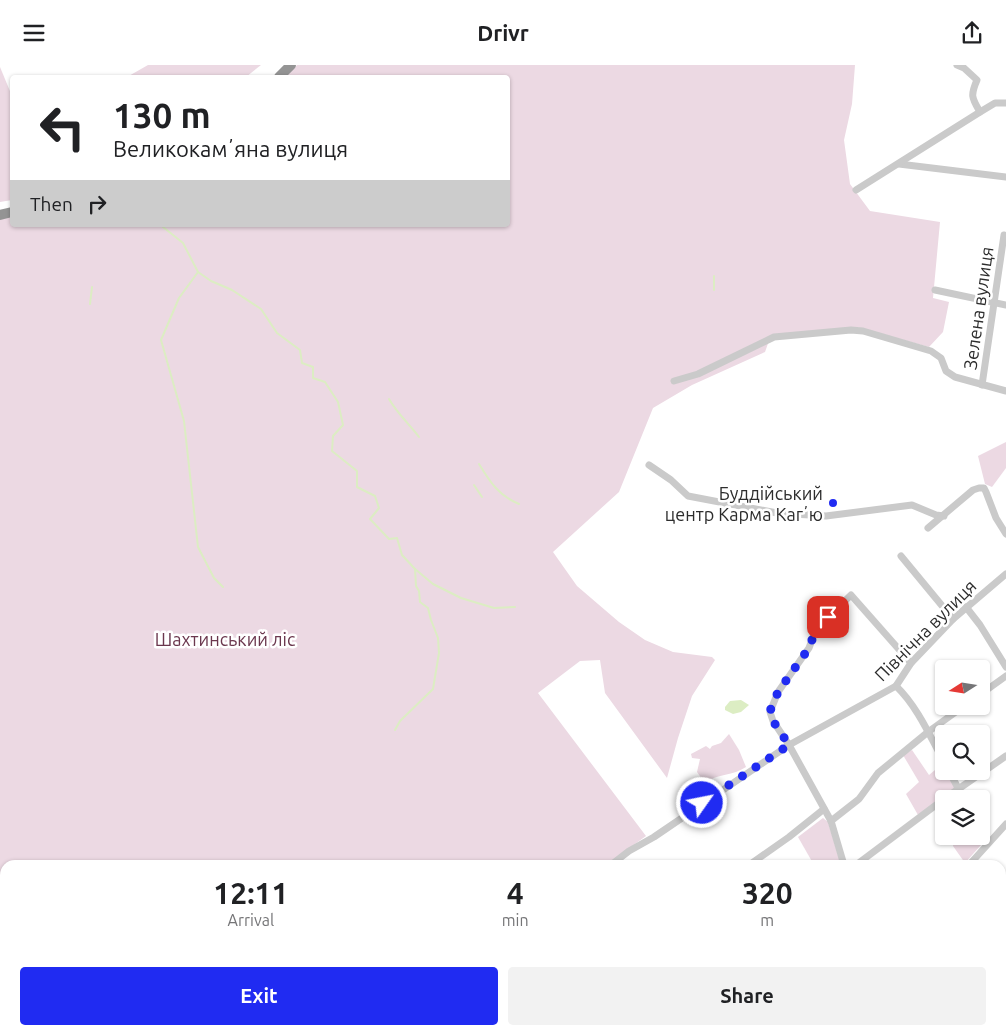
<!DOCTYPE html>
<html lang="en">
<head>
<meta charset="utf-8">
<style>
  body { margin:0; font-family:Ubuntu,sans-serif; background:#f2f2f2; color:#202124; height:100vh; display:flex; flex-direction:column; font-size:19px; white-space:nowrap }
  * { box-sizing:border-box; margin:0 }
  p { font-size:16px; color:#757577 }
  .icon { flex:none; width:28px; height:28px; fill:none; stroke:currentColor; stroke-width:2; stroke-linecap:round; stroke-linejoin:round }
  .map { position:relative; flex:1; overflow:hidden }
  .side { position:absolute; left:0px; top:795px; width:1006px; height:175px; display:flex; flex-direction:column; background:#fff; border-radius:15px 15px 0 0; box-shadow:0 1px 4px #0004 }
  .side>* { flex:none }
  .hud { position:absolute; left:10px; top:10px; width:500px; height:152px; border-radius:5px; box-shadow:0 1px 4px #0004; background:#fff; color:#202124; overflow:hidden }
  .needle { width:32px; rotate:258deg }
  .buttons { position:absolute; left:935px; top:595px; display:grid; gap:10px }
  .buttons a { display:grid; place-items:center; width:55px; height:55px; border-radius:5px; background:#fff; box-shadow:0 1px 4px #0004; font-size:25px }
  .pin { position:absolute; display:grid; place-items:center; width:42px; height:42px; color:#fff; margin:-21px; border-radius:10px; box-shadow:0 2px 8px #0006 }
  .me { position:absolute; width:55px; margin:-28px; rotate:57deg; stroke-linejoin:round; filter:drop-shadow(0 0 4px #0008) }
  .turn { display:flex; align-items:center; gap:18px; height:105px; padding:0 20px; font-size:22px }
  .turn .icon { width:65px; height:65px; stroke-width:2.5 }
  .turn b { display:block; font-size:35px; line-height:42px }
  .then { display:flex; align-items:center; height:48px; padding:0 20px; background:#0003; gap:10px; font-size:19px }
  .eta { display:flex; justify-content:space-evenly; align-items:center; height:85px; text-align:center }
  .eta b { font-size:30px; font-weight:700; line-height:35px }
  .button { display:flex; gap:10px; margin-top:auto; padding:10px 20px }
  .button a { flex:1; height:58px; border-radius:5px; background:#202bf2; color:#fff; font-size:20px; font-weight:700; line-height:58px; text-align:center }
  .button a+a { background:#f2f2f2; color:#202124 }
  header { display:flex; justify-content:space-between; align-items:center; height:65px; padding:0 20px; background:#fff; font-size:22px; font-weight:700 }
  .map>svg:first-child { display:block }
  .green { fill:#ecd9e3 }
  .water { fill:#dcedc3 }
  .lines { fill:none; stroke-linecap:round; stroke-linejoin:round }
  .stream { stroke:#dcedc3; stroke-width:2 }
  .minor { stroke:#cacaca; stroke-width:7 }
  .highway { stroke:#949494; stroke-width:10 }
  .route { stroke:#202bf2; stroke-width:9; stroke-dasharray:0 16.2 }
  .poi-dot { fill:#202bf2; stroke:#fff; stroke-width:2 }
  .labels { text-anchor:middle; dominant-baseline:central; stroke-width:5; stroke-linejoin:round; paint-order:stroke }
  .street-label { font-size:18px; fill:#2d2d2d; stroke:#fff }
  .poi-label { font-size:18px; fill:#2d2d2d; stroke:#fff; text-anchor:end }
  .park-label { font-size:18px; fill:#6b374e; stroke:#fff }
</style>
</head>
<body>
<header><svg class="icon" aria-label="menu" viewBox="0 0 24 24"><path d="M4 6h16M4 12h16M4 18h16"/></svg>Drivr<svg class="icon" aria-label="share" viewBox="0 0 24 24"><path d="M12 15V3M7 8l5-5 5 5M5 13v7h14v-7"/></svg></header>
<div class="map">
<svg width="1006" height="970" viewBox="0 0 1006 970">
  <rect width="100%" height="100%" fill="#fff"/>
  <!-- green -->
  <g class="green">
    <polygon points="148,0 261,0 246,12 127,12"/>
    <polygon points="297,0 855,0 852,39 844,75 850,119 870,146 940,157 933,233 949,237 943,267 929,282 857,262 771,270 765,287 692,320 653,343 619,427 553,487 577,521 619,557 645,575 673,587 712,592 715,595 692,631 678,673 667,713 605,628 600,595 580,596 538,628 646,771 606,800 5,800 5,965 210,965 205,970 0,970 0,154 12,151 12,160 508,160 508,12 286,12"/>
    <polygon points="0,2 12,31 12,135 0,137"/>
    <polygon points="1006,377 1006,403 992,422 985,419 978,391"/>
    <path d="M729,669L739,685L746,702C733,711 718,708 705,718L697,707L700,694L692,693L691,689L706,681L710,684L712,681L721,678Z"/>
    <polygon points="912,685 929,710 941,700 955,723 918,750 906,729 919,717 903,690"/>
    <polygon points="823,753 828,757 841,800 814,800 798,772"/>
    <polygon points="981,769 984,773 981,780 965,798 953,781 955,771 981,771"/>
    <path d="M1001,860H1006V968C996,970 984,969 975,965H1001Z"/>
    <polygon points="230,965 300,965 303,970 256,970 253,966 246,970 234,970"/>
  </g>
  <!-- water -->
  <polygon class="water" points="741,635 749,640 741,647 733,649 725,645 725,642 730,636"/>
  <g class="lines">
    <!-- stream -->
    <g class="stream">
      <polyline points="163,162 183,178 198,207 211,216 232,225 261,244 277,268 300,285 302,298 313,302 313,313 325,317 338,337 343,360 333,371 332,386 357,406 357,422 375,431 379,443 370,454 389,474 397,473 402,490 415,504 416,521 419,526 420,537 428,543 431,555 438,573 439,588 433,624 400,656 395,665"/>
      <polyline points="198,207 179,233 161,275 184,356 198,482 214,513 223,522"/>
      <polyline points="714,225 714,211"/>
      <polyline points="90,239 92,222"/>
      <path d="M389,334C397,348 409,359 419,372"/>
      <path d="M479,399C490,417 499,431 519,439"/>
      <polyline points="474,420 482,432"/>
      <polyline points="415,504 433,519 461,533 494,543 515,542"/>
    </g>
    <!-- minor -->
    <g class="minor">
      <path d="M957,0L964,3L977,15C970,31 972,33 980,47"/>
      <polyline points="899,99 1006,112"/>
      <polyline points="856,125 980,47 995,38 1006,38"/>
      <polyline points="935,225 1006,240"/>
      <polyline points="674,316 698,309 774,272 851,265 863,266 931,286 941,293 946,306 955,312 1006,326"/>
      <polyline points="982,320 1004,170"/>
      <polyline points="649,400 671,415 688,431 777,448 826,451 912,440 936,450 944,451"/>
      <polyline points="928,463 973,425 979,423 984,423 986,427 996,453 1006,469"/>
      <polyline points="901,491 953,554"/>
      <polyline points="966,542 980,560 1006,602"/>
      <path d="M896,621C917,641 930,671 944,697"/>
      <polyline points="981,629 1006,611"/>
      <polyline points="949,706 958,723"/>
      <polyline points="944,734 1006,691"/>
      <polyline points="831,756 859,734 878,708 928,667 964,641"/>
      <polyline points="611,800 629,786 654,772 789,680 896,621 911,598 953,554 1006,509"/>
      <polyline points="749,800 789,772 824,744"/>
      <polyline points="844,800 831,756 789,680 773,656 770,647 778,627 809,583 816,564 851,530 911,598"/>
      <polyline points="856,800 944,734"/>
      <polyline points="969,800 1006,759"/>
      <polyline points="604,965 608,970"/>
      <polyline points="517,970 517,965"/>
      <polyline points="641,970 648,965"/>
      <polyline points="813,970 817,965"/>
    </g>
    <!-- highway -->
    <g class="highway">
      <polyline points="279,12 291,0"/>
      <polyline points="0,150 12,147"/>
    </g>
  </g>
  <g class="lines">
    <!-- route -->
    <polyline class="route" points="702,738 789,680 773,656 770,646 778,627 809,583 816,564 828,552"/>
  </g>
  <!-- markers -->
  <circle class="poi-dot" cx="833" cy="438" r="5"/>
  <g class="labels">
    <!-- street labels -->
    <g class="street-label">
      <text transform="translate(978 243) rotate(-82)">Зелена вулиця</text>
      <text transform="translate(925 565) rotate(-45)">Північна вулиця</text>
    </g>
    <!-- poi labels -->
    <g class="poi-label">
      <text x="823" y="428">Буддійський<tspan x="823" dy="21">центр Карма Кагʼю</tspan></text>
    </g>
    <!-- park labels -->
    <g class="park-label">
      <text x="225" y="574">Шахтинський ліс</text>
    </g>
  </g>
</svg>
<div class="buttons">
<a><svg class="needle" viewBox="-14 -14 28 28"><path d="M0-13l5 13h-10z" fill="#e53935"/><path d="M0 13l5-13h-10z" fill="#757577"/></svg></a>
<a><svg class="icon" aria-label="search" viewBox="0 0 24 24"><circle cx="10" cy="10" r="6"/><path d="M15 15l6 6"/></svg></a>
<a><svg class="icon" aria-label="layers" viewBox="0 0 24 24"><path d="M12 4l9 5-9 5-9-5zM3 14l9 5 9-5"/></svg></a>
</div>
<div class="pin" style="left:828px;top:552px;background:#d93025"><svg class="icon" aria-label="arrive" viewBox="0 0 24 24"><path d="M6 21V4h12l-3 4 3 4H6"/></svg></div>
<svg class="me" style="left:702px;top:738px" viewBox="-20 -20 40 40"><circle r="17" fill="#202bf2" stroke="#fff" stroke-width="3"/><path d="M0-11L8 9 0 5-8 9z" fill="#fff"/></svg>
<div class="hud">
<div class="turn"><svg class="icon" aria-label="left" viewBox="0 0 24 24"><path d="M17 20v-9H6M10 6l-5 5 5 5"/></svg><div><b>130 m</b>Великокамʼяна вулиця</div></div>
<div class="then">Then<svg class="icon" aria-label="right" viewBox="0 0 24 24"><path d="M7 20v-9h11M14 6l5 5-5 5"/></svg></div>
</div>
<section class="side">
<div class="eta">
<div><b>12:11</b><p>Arrival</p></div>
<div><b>4</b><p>min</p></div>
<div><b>320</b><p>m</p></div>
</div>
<div class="button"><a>Exit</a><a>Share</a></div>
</section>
</div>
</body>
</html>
